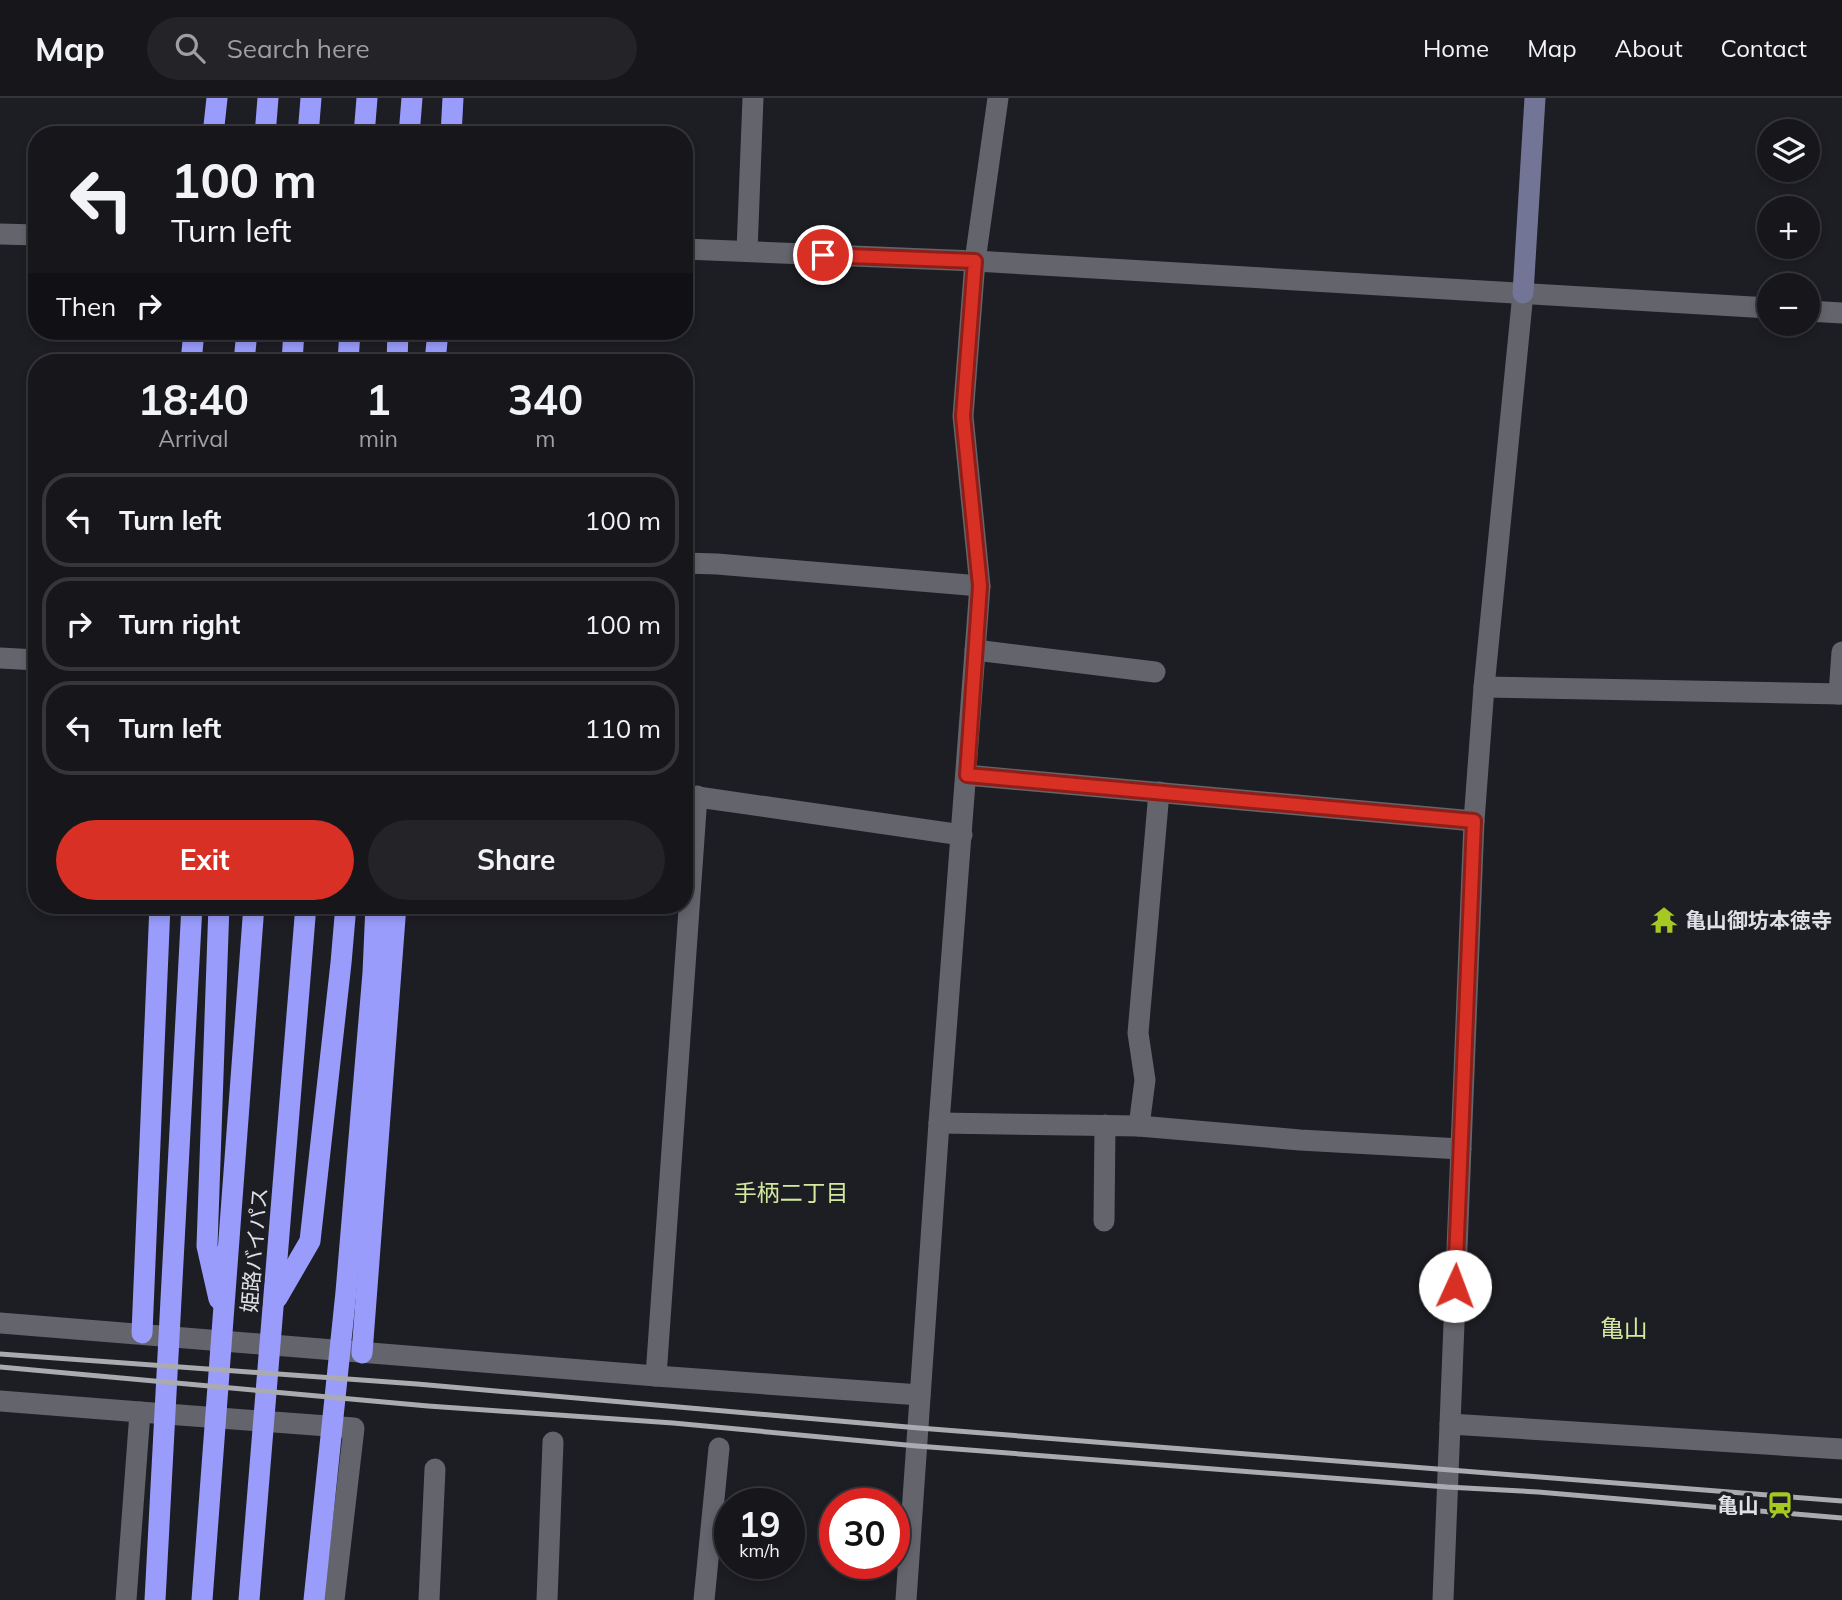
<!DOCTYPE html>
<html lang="en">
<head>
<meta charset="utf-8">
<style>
  body { margin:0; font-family:Mulish,"Noto Sans JP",sans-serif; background:#232328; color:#f1f3f6; height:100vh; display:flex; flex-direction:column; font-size:26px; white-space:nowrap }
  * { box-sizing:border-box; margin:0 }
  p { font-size:23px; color:#9e9fa3 }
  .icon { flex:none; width:38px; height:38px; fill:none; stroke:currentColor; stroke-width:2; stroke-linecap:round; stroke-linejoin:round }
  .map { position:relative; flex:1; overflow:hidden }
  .side { position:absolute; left:28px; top:256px; width:665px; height:560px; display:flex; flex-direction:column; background:#16161b; border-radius:28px; box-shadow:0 4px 10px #0003,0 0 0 2px #35353a }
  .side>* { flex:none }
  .top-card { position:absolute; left:28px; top:28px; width:665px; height:214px; border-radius:28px; box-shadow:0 4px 10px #0003,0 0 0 2px #35353a; background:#16161b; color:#f1f3f6; overflow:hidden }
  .controls { position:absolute; left:1757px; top:21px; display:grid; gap:14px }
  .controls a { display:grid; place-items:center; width:63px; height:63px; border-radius:50%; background:#16161b; box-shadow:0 4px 10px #0003,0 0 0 2px #35353a; font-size:35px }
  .speed { position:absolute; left:714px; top:1390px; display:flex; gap:14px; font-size:35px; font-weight:700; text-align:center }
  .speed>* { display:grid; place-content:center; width:91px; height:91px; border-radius:50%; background:#16161b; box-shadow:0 4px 10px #0003,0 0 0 2px #35353a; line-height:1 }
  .speed small { font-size:18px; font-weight:400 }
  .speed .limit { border:10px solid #d22; background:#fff; color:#111 }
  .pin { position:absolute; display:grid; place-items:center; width:60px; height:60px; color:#fff; margin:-30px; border:4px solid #fff; border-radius:50%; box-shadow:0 2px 7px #0007 }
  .me { position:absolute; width:77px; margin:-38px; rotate:2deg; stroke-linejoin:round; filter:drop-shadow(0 0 5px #0008) }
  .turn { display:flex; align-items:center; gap:24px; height:147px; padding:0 28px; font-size:32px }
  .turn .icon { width:91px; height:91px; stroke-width:2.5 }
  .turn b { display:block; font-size:49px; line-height:60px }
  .then { display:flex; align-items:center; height:66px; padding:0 28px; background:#0003; gap:14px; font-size:26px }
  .eta { display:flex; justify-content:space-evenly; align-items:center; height:119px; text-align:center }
  .eta b { font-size:42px; font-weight:700; line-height:49px }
  .primary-button { display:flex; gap:14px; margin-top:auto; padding:14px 28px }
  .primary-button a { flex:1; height:80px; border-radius:42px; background:#d93025; color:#fff; font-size:28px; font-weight:700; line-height:80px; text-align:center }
  .primary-button a+a { background:#232328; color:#f1f3f6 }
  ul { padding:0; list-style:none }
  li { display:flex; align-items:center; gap:21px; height:94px; margin:0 14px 10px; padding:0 14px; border:4px solid #35353a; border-radius:28px }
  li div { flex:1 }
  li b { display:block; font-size:26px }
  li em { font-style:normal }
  header { display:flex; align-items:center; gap:42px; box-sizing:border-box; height:98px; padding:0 35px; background:#16161b; border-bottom:2px solid #35353a }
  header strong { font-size:33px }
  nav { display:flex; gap:38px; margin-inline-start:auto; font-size:24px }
  .search { width:490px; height:63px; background:#232328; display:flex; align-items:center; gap:18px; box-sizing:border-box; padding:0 24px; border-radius:38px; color:#9e9fa3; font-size:26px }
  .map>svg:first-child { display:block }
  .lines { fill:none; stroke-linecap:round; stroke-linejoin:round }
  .street { stroke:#63646c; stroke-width:21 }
  .secondary { stroke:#737597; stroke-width:21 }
  .highway { stroke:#999cfb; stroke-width:21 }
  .rail { stroke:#aaabb0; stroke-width:5 }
  .route-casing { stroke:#8d1f18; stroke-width:18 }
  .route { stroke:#d93025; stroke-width:12 }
  .labels { text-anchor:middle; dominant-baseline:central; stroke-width:7; stroke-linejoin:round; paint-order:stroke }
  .poi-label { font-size:21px; font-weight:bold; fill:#dfe0e5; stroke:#1d1d24; text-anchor:start }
  .street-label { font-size:21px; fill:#dfe0e5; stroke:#1d1d24 }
  .neighbourhood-label { font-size:23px; fill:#d3e99e; stroke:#1d1d24 }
  .quarter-label { font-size:24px; fill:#d3e99e; stroke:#1d1d24 }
</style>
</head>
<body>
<header>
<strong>Map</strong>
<div class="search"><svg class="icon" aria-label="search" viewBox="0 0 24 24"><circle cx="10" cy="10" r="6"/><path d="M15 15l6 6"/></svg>Search here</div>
<nav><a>Home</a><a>Map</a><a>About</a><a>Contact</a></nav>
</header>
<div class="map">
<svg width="1842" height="1502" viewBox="0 0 1842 1502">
  <rect width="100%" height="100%" fill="#1d1d24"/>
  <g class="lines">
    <!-- street -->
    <g class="street">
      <polyline points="0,136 37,137"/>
      <polyline points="684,151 975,163 1769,210"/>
      <polyline points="747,153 753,0"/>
      <polyline points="1808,213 1842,215"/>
      <polyline points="684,465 717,466 980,488"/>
      <polyline points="975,552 1155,574"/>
      <polyline points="0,560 37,562"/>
      <polyline points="1484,589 1842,596"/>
      <polyline points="1839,596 1842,554"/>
      <polyline points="966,677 1474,723"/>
      <polyline points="684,697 962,737"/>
      <polyline points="939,1025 1139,1028 1300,1042 1461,1051"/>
      <polyline points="1139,1028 1145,982 1138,935 1159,694"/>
      <polyline points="1104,1123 1105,1027"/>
      <polyline points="0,1225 656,1278 920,1297"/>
      <polyline points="656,1278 697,698"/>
      <polyline points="0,1303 140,1314 126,1502"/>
      <polyline points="140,1314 354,1330 334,1502"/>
      <polyline points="1450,1326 1842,1351"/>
      <polyline points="429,1502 435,1371"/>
      <polyline points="547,1502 553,1344"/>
      <polyline points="704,1502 719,1350"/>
      <polyline points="906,1502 939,1025 980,488 963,318 975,163 998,0"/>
      <polyline points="1443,1502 1474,723 1484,589 1523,195"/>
    </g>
    <!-- secondary -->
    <polyline class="secondary" points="1523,195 1535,0"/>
    <!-- highway -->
    <g class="highway">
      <polyline points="213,37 217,0"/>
      <polyline points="265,37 268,0"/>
      <polyline points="308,37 311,0"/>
      <polyline points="364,37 367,0"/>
      <polyline points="409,37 412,0"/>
      <polyline points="451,37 453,0"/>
      <polyline points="191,264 194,233"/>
      <polyline points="244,264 247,233"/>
      <polyline points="292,264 294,233"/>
      <polyline points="348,264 350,233"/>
      <polyline points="397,264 398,233"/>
      <polyline points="435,264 438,233"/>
      <polyline points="277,1200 310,1143 341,865 346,807"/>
      <polyline points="219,1201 207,1148 219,807"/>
      <polyline points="142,1235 160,807"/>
      <polyline points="362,1255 396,807"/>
      <polyline points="155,1502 192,807"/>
      <polyline points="202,1502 254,807"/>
      <polyline points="249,1502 306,807"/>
      <polyline points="314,1502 346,1194 373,875 376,807"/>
    </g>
    <!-- rail -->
    <g class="rail">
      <polyline points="0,1256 417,1286 919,1330 1842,1403"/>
      <polyline points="0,1269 428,1308 673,1325 917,1348 1447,1389 1538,1394 1842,1420"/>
    </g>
  </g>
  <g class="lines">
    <defs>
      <polyline id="route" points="823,157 975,163 963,318 980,488 967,677 1474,723 1455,1188"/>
    </defs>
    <!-- route casing -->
    <use href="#route" class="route-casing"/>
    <!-- route -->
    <use href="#route" class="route"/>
  </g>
  <!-- icons -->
  <defs>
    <symbol id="temple-bare" viewBox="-9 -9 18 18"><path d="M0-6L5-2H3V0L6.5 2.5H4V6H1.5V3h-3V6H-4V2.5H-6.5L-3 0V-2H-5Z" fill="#a5c823" stroke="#1d1d24" stroke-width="2.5" paint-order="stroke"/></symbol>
    <symbol id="station-bare" viewBox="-9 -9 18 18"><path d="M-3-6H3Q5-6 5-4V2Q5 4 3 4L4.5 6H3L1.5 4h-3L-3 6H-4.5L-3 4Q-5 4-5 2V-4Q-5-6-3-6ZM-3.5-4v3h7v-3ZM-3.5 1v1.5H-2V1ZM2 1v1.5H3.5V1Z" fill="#a5c823" stroke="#1d1d24" stroke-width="2.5" paint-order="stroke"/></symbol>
  </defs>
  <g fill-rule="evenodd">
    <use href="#temple-bare" x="1645" y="803" width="38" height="38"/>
    <use href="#station-bare" x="1761" y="1388" width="38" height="38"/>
  </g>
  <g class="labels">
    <!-- poi labels -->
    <g class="poi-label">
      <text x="1685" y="822">亀山御坊本徳寺</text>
      <text x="1759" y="1407" text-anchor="end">亀山</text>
    </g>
    <!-- street labels -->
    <g class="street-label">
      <text transform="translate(254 1152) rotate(-85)">姫路バイパス</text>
    </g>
    <!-- neighbourhood labels -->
    <g class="neighbourhood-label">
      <text x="791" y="1094">手柄二丁目</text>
    </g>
    <!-- quarter labels -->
    <g class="quarter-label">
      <text x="1624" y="1230">亀山</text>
    </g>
  </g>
</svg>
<div class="controls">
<a><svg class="icon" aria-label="layers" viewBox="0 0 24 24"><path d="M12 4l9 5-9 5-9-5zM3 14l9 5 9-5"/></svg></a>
<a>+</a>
<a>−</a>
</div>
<div class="speed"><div>19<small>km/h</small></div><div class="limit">30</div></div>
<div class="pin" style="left:823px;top:157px;background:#d93025"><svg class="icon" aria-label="arrive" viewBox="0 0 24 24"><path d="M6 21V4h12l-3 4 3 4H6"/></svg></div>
<svg class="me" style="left:1455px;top:1188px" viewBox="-20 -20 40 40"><circle r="19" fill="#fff"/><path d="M0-13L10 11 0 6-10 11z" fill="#d93025"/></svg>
<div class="top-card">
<div class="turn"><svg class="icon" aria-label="left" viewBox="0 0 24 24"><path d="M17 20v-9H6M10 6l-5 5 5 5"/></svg><div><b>100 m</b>Turn left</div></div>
<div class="then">Then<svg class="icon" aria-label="right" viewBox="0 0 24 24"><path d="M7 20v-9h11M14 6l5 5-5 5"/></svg></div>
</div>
<section class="side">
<div class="eta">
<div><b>18:40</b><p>Arrival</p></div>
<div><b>1</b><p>min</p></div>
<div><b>340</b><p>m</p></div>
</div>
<ul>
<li><svg class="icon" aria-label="left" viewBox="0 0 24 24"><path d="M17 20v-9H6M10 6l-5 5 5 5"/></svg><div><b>Turn left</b></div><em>100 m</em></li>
<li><svg class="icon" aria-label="right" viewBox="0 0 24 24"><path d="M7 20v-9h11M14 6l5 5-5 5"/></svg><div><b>Turn right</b></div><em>100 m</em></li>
<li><svg class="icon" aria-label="left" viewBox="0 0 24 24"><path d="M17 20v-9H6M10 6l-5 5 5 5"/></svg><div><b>Turn left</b></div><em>110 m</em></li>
</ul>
<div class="primary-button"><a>Exit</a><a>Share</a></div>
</section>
</div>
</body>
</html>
